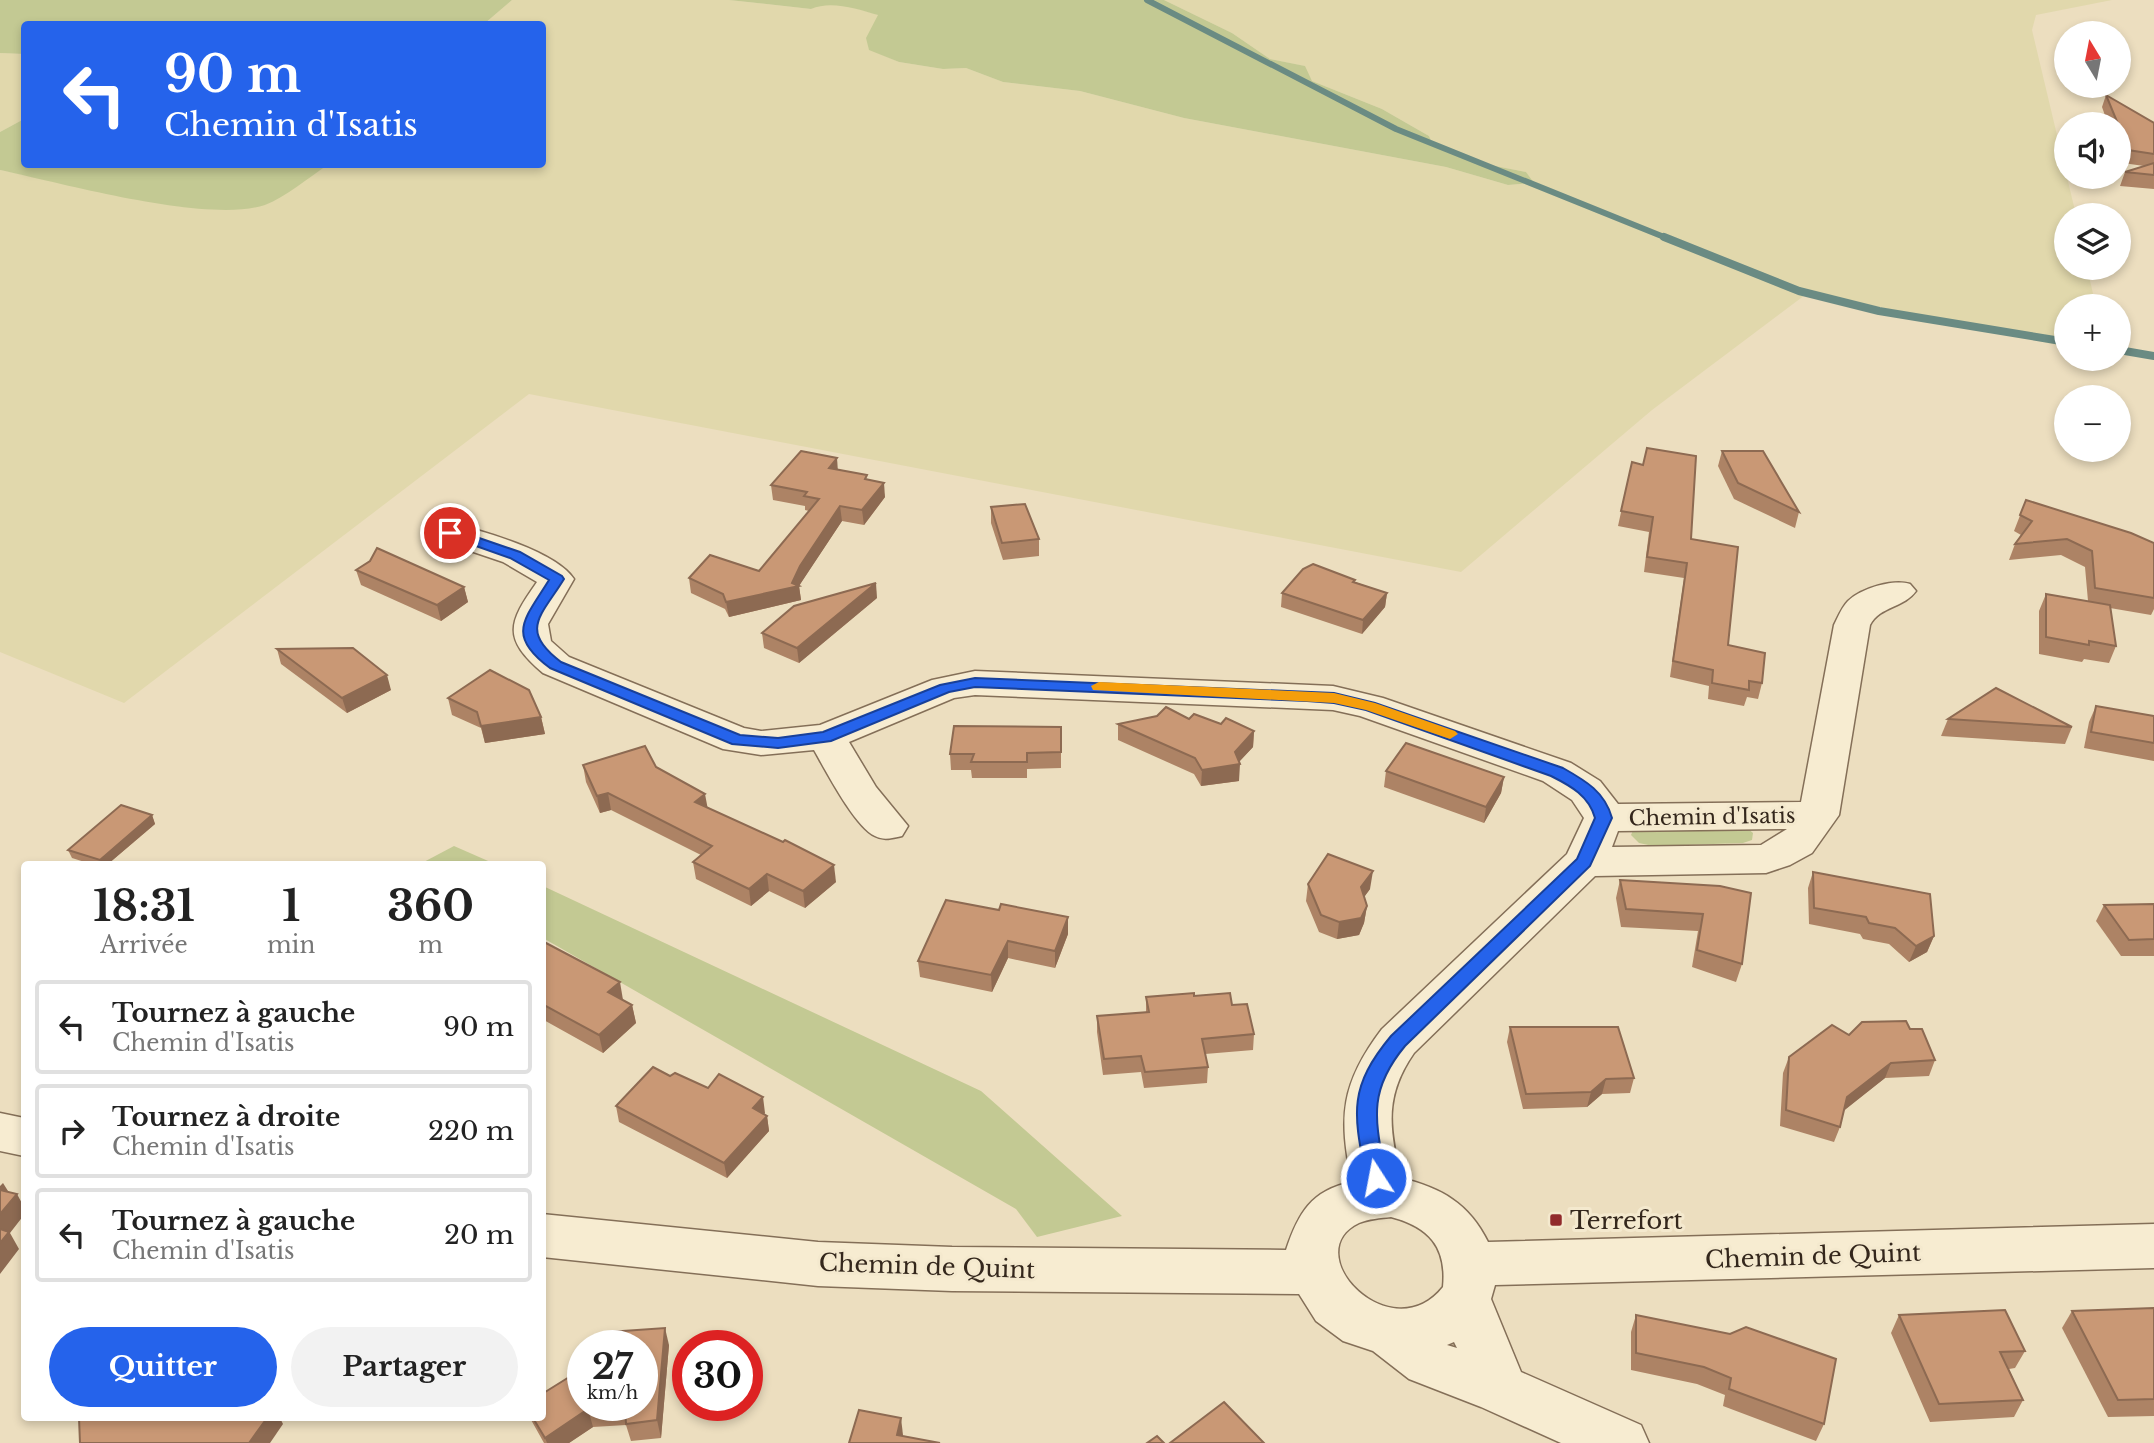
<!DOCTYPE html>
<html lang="fr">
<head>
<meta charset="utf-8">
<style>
  body { margin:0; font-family:"Libre Baskerville",serif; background:#f2f2f2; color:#222; height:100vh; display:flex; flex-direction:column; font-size:26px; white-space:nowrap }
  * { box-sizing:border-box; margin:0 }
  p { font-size:23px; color:#767676 }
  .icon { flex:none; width:38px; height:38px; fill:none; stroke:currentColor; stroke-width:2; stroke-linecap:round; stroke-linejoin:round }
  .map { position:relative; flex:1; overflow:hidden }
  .sheet { position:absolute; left:21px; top:861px; width:525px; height:560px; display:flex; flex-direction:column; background:#fff; border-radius:7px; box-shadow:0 4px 10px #0003 }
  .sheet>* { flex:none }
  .banner { position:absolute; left:21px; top:21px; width:525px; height:147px; border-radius:7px; box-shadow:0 4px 10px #0003; background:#2563eb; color:#fff; overflow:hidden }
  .needle { width:46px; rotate:350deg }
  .fabs { position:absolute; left:2054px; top:21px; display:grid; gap:14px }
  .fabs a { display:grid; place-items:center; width:77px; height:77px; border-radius:50%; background:#fff; box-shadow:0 4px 10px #0003; font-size:35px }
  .speed { position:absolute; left:567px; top:1330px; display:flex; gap:14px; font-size:35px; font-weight:700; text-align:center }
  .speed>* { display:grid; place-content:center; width:91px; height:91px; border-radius:50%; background:#fff; box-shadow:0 4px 10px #0003; line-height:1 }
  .speed small { font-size:18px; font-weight:400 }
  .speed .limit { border:10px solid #d22; background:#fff; color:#111 }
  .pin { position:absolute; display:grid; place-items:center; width:60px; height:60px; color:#fff; margin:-30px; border:4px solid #fff; border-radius:50%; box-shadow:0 2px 7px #0007 }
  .me { position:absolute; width:77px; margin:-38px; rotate:349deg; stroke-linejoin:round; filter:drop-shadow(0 0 5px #0008) }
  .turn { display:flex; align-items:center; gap:24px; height:147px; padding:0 28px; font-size:32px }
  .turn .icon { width:91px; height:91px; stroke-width:2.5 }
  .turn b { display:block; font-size:49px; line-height:60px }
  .eta { display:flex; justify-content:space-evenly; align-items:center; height:119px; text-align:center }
  .eta b { font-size:42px; font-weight:800; line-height:49px }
  .action { display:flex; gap:14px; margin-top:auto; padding:14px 28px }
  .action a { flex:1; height:80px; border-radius:42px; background:#2563eb; color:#fff; font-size:28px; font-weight:800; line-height:80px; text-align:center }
  .action a+a { background:#f2f2f2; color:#222 }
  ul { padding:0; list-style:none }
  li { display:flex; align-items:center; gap:21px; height:94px; margin:0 14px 10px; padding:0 14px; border:4px solid #e0e0e0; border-radius:7px }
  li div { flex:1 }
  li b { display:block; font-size:26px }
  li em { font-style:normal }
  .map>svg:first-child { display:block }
  .farmland { fill:#e1d8ac }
  .green { fill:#c3c993 }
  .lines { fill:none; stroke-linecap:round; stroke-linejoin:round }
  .stream-far1 { stroke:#6a8b83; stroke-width:6 }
  .stream { stroke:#6a8b83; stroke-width:8 }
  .minor-casing { stroke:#846f58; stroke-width:3 }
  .minor { fill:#f7ecd1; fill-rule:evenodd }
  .wall { fill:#ad8365 }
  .shaded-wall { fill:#8d6a52 }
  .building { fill:#c99875; stroke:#8d6a52; stroke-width:2 }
  .route { fill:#2563eb; stroke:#184099; stroke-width:2 }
  .slow { fill:#f59e0b }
  .poi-dot { fill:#912a2b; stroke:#f4e9ce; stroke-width:2.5 }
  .labels { text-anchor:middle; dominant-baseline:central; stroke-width:6; stroke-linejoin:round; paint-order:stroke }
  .street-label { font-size:21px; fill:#34271c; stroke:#f4e9ce }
  .near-poi-label { font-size:24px; fill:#34271c; stroke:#f4e9ce; text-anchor:start }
  .near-street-label { font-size:24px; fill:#34271c; stroke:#f4e9ce }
</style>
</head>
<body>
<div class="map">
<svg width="2154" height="1443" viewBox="0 0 2154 1443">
  <rect width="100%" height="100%" fill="#ecdebf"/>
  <!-- farmland -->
  <g class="farmland">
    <polygon points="512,0 729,0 811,9 821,3 838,3 879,15 867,38 869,49 899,62 943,69 966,68 1003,82 1080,91 1184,118 1446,167 1508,185 1533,183 1526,172 1485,164 1432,143 1429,136 1382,109 1312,81 1304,66 1270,59 1232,33 1164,0 2112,0 2036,15 2032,30 2076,215 2067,215 2067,268 2087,268 2096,306 2067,306 2067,347 1809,292 1652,410 1461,572 529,394 124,703 0,652 0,170 182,207 265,205 328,165 542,164 542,24 484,24"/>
    <polygon points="0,53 24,54 24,119 0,132"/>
  </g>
  <!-- green -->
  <g class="green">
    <polygon points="0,0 512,0 484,24 24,24 24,54 0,53"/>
    <path d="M729,0H1164L1232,33L1270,59L1305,66L1312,81L1382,109L1429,136L1432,143L1485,164L1526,172L1534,183L1508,185L1446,167L1184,118L1080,91L1003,82L966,68L943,69L899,62L869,50L866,38L878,15C857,9 831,0 811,9Z"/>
    <path d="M24,119V164L328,165C309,177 286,197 265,205C208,224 62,183 0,170V132Z"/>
    <polygon points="1746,827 1753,833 1752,840 1743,843 1653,846 1639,843 1631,835 1634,828"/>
    <polygon points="454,846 495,864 420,864"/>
    <polygon points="543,886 981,1091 1122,1216 1037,1237 1016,1209 543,938"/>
  </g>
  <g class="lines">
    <!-- stream-far1 -->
    <polyline class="stream-far1" points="1147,0 1396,129 1669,239"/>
    <!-- stream -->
    <g class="stream">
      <polyline points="1664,237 1799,291 1879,311 2067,342"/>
      <polyline points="2119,350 2154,356"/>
    </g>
    <defs>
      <g id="minor">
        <path d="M450,523C483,531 555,551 574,579L548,624L551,641L569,657L744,728L761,731L820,725L932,680L975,671L1333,686L1383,698L1571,763L1600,781L1618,804L1801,802L1834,625C1838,617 1842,607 1848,601C1862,588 1893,579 1910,584L1916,591C1904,608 1880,606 1870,625L1839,815L1812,853L1790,865L1766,873L1595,876L1414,1053C1384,1096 1389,1129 1401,1178C1441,1188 1469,1203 1488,1242L2154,1224V1268L1495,1285L1491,1299L1521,1372L1641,1425L1649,1443H1561L1481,1407L1409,1379L1373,1351L1343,1341L1316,1321L1299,1294L952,1291L818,1286L542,1257V1214L818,1242L952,1247L1286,1250C1298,1214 1311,1190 1352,1182C1338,1117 1341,1083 1382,1029L1567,854L1584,818L1572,800L1543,781L1360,716L1333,710L975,695L954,698L849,742L876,787L908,826L902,836C892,838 884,841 875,836C855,827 826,771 814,750L761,755L723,749L543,673C502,638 508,623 537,582L503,562L438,540L433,533L438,526ZM1787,829L1761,845L1612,847L1618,831ZM1391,1217C1429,1227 1447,1247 1443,1287C1391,1352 1296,1253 1359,1223C1368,1219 1381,1218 1391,1217ZM1454,1342L1457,1348L1447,1345Z"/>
        <polygon points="0,1113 24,1118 24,1156 0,1151"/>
      </g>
    </defs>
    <!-- minor casing -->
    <use href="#minor" class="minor-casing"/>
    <!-- minor -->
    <use href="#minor" class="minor"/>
  </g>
  <!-- wall -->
  <g class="wall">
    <polygon points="2106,95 2154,123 2154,189 2120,186 2125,172 2144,166 2123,163 2119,153 2119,124 2108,124 2102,107"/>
    <polygon points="1722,451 1799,512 1795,528 1734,499 1718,466"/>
    <polygon points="1632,462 1691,539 1728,645 1762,683 1758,699 1747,697 1744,706 1708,699 1709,686 1670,677 1684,578 1644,572 1649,532 1618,526"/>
    <polygon points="838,469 868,479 885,497 864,525 842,521 802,581 799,586 801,600 729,617 725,609 691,593 689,578 759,571 809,511 805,510 805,506 773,500 771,485"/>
    <polygon points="2026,500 2154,543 2154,609 2151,615 2110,608 2116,646 2109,663 2084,659 2082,662 2039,654 2039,611 2046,594 2088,601 2085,567 2061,555 2009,560 2015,544 2021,535 2014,531"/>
    <polygon points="991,507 1039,539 1039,556 1003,560 991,523"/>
    <polygon points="356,570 464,587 468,602 441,621 361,585"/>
    <polygon points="1355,582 1387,593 1385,607 1362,634 1281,607 1282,593"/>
    <polygon points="877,598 799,663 764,648 762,633"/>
    <polygon points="277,649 391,690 347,713 281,664"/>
    <polygon points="448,698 541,717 545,734 485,743 481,728 452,715"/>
    <polygon points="2096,706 2154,716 2154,761 2084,748 2089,722"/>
    <polygon points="1189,719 1221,724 1254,731 1253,747 1239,762 1239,781 1201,786 1194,774 1118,740 1118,724"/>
    <polygon points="1948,719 2072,727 2065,744 1941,736"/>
    <polygon points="1061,727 1061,768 1027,769 1027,778 972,778 971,770 951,770 950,754"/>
    <polygon points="583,765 656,767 708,808 836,882 805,908 769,891 751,906 696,879 693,862 701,855 611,810 600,813 586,782"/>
    <polygon points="1386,771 1504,777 1501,793 1484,823 1384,787"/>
    <polygon points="152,815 155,824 108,864 91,864 72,858 68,850"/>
    <polygon points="1813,872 1934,936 1927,952 1909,962 1889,944 1863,939 1860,934 1809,924 1808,888"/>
    <polygon points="1620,880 1720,886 1742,964 1736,982 1692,967 1698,931 1621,927 1616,898"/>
    <polygon points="1308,884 1370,889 1364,897 1367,906 1364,923 1359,935 1337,939 1319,932 1306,901"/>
    <polygon points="2154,904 2154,956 2121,956 2096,921 2104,905"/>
    <polygon points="999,910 1068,917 1068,934 1055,968 1008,958 992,992 920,977 918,961"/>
    <polygon points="542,946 623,1000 632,1005 636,1023 603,1053 542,1019"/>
    <polygon points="1194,996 1254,1034 1253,1050 1205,1054 1208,1067 1207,1083 1144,1088 1141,1072 1103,1075 1097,1032 1097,1016 1146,1012 1146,997"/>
    <polygon points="1510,1027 1634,1078 1630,1093 1602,1094 1587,1107 1523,1109 1507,1042"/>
    <polygon points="1910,1029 1935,1060 1929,1076 1885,1078 1844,1110 1840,1127 1834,1142 1780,1126 1783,1073 1789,1057 1849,1035"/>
    <polygon points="708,1088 765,1113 764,1114 767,1116 769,1131 727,1178 619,1122 616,1106"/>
    <polygon points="2154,1308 2154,1416 2108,1417 2062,1328 2072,1311"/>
    <polygon points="1636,1315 1824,1424 1816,1441 1723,1406 1725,1395 1697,1384 1631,1370 1631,1332"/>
    <polygon points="1899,1315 2025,1351 2015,1368 2009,1369 2023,1400 2014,1417 1930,1422 1891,1333"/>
    <polygon points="669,1345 661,1438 631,1441 626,1425 593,1427 569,1443 544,1443 530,1418 542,1418 583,1405"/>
  </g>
  <!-- shaded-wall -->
  <g class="shaded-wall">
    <polygon points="837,458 838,472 829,468"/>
    <polygon points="884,483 885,497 864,525 862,510"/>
    <polygon points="840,506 842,521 799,586 801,600 729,617 726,602 792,583 800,566"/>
    <polygon points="876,583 877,598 799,663 797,648"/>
    <polygon points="464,587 468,602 441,621 437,605"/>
    <polygon points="1387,593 1385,607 1362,634 1363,620"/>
    <polygon points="387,675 391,690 347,713 342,698"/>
    <polygon points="541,717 545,734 485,743 481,726"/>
    <polygon points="1254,731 1253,747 1236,765 1240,764 1239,781 1201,786 1202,770 1235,752"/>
    <polygon points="1504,777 1501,793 1484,823 1486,807"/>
    <polygon points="608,793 611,810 600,813 597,796"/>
    <polygon points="705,794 708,810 695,802"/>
    <polygon points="152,815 155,824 108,864 102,864 100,860"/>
    <polygon points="834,865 836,882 805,908 803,891"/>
    <polygon points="1373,871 1370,889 1359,904 1361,887"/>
    <polygon points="767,874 769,891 751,906 749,889"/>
    <polygon points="1367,906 1364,923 1359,935 1337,939 1339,922"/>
    <polygon points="1068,917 1068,934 1055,968 1055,951"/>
    <polygon points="1934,936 1927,952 1909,962 1916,946"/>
    <polygon points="1008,941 1008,958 992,992 991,975"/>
    <polygon points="620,982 623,1000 612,1010 608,992"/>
    <polygon points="632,1005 636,1023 603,1053 599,1035"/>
    <polygon points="1891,1063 1885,1078 1841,1113 1847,1097"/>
    <polygon points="1606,1079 1602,1094 1587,1107 1591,1092"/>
    <polygon points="763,1097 765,1113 755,1123 753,1108"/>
    <polygon points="767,1116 769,1131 727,1178 724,1163"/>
    <polygon points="3,1183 13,1199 17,1194 24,1207 24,1215 10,1233 19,1249 0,1274 0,1186"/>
    <polygon points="665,1328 669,1345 661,1438 657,1420"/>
    <polygon points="588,1409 593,1427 569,1443 547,1443 545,1438"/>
    <polygon points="267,1418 280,1418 283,1424 270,1443 249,1443"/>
    <polygon points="901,1418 903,1435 901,1443 897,1435"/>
  </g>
  <!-- building -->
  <g class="building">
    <polygon points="2106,95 2154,123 2154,154 2128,150 2119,128 2119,124 2118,124"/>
    <polygon points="2154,163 2154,175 2125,172"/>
    <polygon points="1647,448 1696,456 1691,539 1738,547 1728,645 1765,653 1762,683 1749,681 1749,690 1712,683 1713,670 1673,661 1687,563 1647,557 1653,517 1621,511 1632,462 1643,465"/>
    <polygon points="801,451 837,458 829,468 867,475 865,479 884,483 862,510 840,506 800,566 792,583 799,586 726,602 723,594 689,578 710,555 759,571 819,499 804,496 807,492 771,485"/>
    <polygon points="1722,451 1763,451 1799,512 1738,483"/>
    <polygon points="2026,500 2131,533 2154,543 2154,598 2095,588 2092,551 2067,539 2015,544 2032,521 2020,515"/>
    <polygon points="1025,504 1039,539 1002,543 991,507"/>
    <polygon points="377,548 464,587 437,605 356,570 370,561"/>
    <polygon points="1313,564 1355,580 1353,582 1387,593 1363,620 1282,593 1303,569"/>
    <polygon points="876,583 797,648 762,633 794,606"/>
    <polygon points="2046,594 2110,605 2116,646 2089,641 2089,645 2046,637"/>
    <polygon points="353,648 387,675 342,698 277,649"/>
    <polygon points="490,670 529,690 541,717 481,726 477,712 448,698"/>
    <polygon points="1996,688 2072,727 1948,719"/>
    <polygon points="2096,706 2154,716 2154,743 2091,732"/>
    <polygon points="1166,707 1189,719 1194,714 1221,724 1226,718 1254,731 1235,752 1240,764 1202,770 1195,758 1118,724 1157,716"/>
    <polygon points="954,726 1061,727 1061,752 1027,753 1027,762 971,762 974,754 950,754"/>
    <polygon points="1406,743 1504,777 1486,807 1386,771"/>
    <polygon points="645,746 656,767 705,794 695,802 783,842 785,840 834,865 803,891 767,874 749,889 693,862 712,846 608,793 597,796 583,765"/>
    <polygon points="121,805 152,815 100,860 68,850"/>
    <polygon points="1328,854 1373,871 1361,887 1367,906 1361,918 1339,922 1321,915 1308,884"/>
    <polygon points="1813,872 1930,894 1934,936 1916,946 1895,928 1869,923 1866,917 1814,908"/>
    <polygon points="1620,880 1720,886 1751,893 1742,964 1697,950 1703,914 1626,909"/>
    <polygon points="946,900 999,910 1001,904 1068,917 1055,951 1008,941 991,975 918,961"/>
    <polygon points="2154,904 2154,939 2129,940 2104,905"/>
    <polygon points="546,943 620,982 608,992 632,1005 599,1035 542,1004 542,946"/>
    <polygon points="1194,993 1194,996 1230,993 1232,1005 1247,1004 1254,1034 1202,1039 1208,1067 1145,1072 1141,1056 1104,1059 1097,1016 1149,1012 1146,997"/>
    <polygon points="1906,1021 1910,1029 1922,1029 1935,1060 1891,1063 1847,1097 1840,1127 1786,1110 1789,1057 1832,1025 1849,1035 1862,1022"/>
    <polygon points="1510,1027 1618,1027 1634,1078 1606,1079 1591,1092 1526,1094"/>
    <polygon points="653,1067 670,1076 675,1073 708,1088 719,1074 763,1097 753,1108 767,1116 724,1163 616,1106"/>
    <polygon points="0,1190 17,1194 0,1214"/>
    <polygon points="0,1229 9,1232 0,1243"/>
    <polygon points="2154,1308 2154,1399 2118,1400 2072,1311"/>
    <polygon points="2005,1310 2025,1351 2000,1352 2023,1400 1939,1404 1899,1315"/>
    <polygon points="1636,1315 1730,1334 1746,1327 1836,1359 1824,1424 1729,1389 1731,1378 1704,1367 1636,1353"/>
    <polygon points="665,1328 657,1420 626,1424 625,1407 588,1409 545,1438 533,1418 542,1418 542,1394 574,1374 576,1359 583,1359 583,1405 642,1405 642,1346 608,1346 609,1332"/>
    <polygon points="1224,1402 1264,1443 1170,1443"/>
    <polygon points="859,1410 901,1418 897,1435 940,1443 849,1443"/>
    <polygon points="79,1418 267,1418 249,1443 80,1443"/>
    <polygon points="1157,1436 1164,1443 1147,1443"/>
  </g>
  <!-- route -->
  <path class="route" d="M450,528L520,552L562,576L564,579C542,615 518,630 561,662L740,735L778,738L823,732L940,685L975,678L1334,693L1375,703L1563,768C1586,781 1605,792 1612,818L1590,866L1405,1046C1366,1093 1376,1122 1386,1178L1383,1184L1376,1186L1369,1184L1366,1178C1354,1114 1347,1089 1391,1036L1577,859L1595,818C1589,796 1571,786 1551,776L1366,710L1334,703L1307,701L975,687L949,692L831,741L778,748L732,744L550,668C505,635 525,619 549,580L510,558L445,535V530Z"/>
  <!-- slow -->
  <polygon class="slow" points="1099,682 1334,693 1375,703 1455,731 1458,734 1450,739 1366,710 1334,703 1093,690 1091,686"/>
  <!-- markers -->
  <rect class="poi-dot" x="1549" y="1213" width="14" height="14" rx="3.5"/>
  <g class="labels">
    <!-- street labels -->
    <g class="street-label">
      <text transform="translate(1712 817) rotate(-1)">Chemin d'Isatis</text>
    </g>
    <!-- near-poi labels -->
    <g class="near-poi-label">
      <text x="1570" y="1220">Terrefort</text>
    </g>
    <!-- near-street labels -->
    <g class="near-street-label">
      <text transform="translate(1813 1256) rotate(-2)">Chemin de Quint</text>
      <text transform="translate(927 1266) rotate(2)">Chemin de Quint</text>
    </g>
  </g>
</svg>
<div class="fabs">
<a><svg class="needle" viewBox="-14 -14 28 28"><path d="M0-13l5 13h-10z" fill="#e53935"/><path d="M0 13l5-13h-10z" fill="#767676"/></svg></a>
<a><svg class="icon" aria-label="sound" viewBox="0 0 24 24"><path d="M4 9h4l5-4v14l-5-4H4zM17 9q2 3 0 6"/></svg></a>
<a><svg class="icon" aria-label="layers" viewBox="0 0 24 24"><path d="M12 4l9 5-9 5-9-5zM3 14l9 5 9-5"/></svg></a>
<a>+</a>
<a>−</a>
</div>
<div class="speed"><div>27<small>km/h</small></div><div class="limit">30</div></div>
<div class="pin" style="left:450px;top:533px;background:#d93025"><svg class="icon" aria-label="arrive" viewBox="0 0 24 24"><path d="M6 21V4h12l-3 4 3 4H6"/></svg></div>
<svg class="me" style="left:1376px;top:1178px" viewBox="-20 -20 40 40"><circle r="17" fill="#2563eb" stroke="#fff" stroke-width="3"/><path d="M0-11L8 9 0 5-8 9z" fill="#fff"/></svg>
<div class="banner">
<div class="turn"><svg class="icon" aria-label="left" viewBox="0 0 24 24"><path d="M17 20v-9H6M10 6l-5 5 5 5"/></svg><div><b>90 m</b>Chemin d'Isatis</div></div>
</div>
<section class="sheet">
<div class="eta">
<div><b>18:31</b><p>Arrivée</p></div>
<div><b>1</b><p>min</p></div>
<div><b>360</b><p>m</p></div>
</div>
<ul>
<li><svg class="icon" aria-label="left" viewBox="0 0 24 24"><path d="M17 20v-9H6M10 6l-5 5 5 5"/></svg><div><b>Tournez à gauche</b><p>Chemin d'Isatis</p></div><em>90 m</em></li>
<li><svg class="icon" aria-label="right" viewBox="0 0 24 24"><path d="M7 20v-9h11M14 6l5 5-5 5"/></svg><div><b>Tournez à droite</b><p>Chemin d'Isatis</p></div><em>220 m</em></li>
<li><svg class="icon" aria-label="left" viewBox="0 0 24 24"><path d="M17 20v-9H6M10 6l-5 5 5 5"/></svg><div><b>Tournez à gauche</b><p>Chemin d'Isatis</p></div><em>20 m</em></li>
</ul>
<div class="action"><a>Quitter</a><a>Partager</a></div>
</section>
</div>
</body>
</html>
